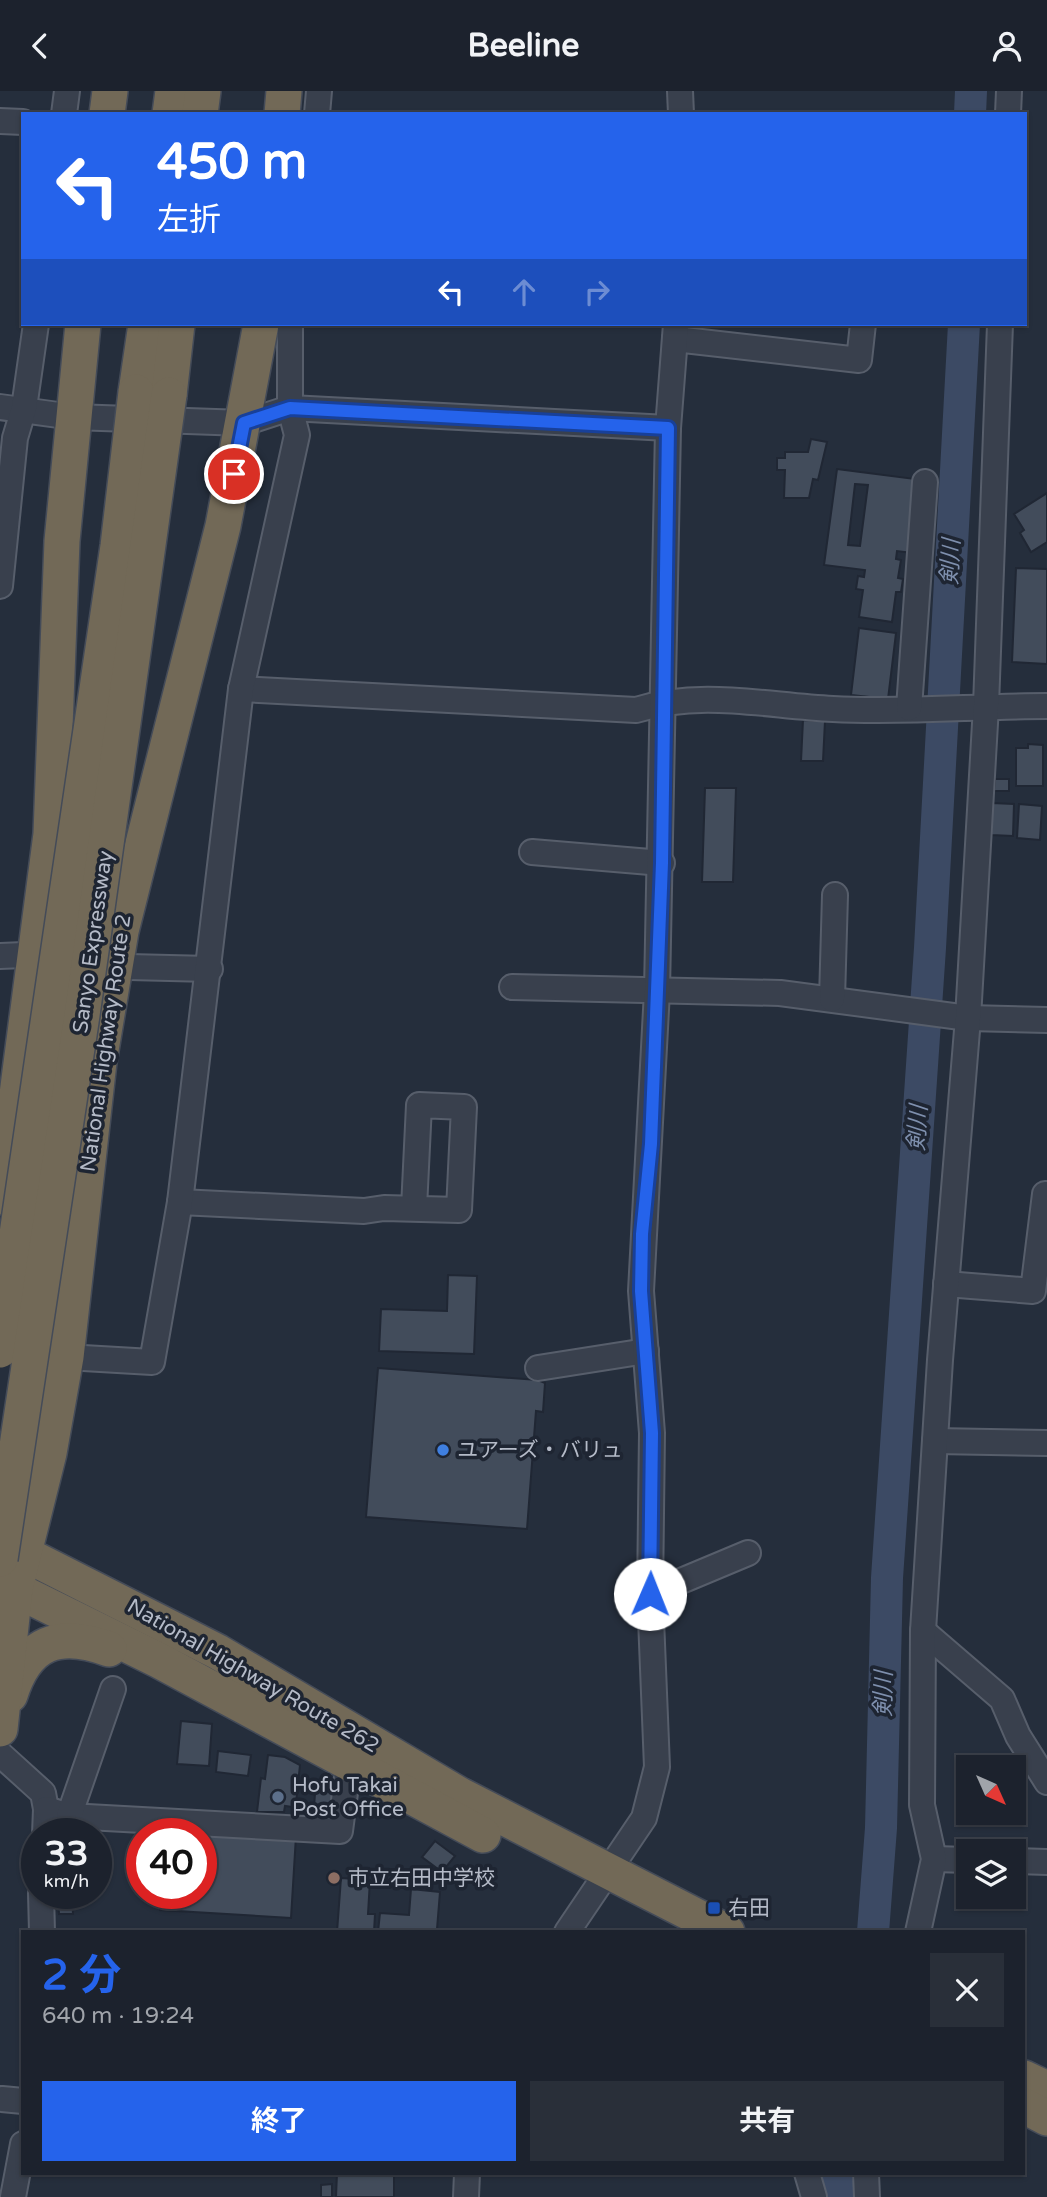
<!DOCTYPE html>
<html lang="ja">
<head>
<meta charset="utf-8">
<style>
  body { margin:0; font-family:"Varela Round","Noto Sans JP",sans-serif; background:#292f39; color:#f1f3f6; height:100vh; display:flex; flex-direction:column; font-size:26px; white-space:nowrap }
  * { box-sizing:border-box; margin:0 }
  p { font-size:23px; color:#a0a4aa }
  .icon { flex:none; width:38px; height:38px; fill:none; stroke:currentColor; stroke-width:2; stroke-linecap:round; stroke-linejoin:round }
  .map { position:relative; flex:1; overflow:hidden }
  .details { position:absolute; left:21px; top:1839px; width:1004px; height:245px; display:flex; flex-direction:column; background:#1c222d; border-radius:0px; box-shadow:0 2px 5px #0004,0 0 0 2px #3a3f49 }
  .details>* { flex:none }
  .banner { position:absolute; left:21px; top:21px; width:1006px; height:214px; border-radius:0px; box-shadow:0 2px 5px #0004,0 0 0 2px #3a3f49; background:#2563eb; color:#fff; overflow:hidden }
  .needle { width:46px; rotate:135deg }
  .tools { position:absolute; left:956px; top:1664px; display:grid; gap:14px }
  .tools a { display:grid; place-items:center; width:70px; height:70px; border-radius:0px; background:#1c222d; box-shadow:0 2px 5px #0004,0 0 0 2px #3a3f49; font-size:35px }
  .speed { position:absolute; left:21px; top:1727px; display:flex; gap:14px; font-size:35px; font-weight:700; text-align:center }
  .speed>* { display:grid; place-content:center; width:91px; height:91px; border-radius:50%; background:#1c222d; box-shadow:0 2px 5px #0004,0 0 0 2px #3a3f49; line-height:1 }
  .speed small { font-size:18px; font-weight:400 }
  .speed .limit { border:10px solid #d22; background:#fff; color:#111 }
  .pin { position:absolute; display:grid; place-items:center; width:60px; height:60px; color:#fff; margin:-30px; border:4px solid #fff; border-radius:50%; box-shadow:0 2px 7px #0007 }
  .me { position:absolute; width:77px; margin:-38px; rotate:1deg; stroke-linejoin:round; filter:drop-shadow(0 0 5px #0008) }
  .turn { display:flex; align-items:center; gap:24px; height:147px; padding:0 21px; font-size:32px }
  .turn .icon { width:91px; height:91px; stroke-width:2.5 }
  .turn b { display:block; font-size:49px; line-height:60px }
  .lanes { display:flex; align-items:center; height:66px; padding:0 21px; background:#0003; justify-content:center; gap:35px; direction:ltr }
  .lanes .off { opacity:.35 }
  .round { display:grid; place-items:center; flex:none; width:74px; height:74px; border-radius:0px; background:#292f39 }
  .summary { display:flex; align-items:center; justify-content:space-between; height:119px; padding:0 21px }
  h1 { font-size:42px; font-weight:700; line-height:52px; color:#2563eb }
  .cta { display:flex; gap:14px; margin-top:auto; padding:14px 21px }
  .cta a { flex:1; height:80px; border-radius:0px; background:#2563eb; color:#fff; font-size:28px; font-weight:700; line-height:80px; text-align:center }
  .cta a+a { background:#292f39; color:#f1f3f6 }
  header { display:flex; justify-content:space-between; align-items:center; height:91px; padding:0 21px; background:#1c222d; font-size:32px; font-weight:700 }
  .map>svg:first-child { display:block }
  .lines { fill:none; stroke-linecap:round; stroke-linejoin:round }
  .river { stroke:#3c4a64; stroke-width:32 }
  .building { fill:#424c5b; stroke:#202734; stroke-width:2; fill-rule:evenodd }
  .minor-casing { stroke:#575e6b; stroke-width:28 }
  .highway-casing { stroke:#444b58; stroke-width:38 }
  .minor { stroke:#39404d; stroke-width:24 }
  .highway { stroke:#726957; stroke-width:35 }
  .highway-bridge-casing { stroke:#444b58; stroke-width:38; stroke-linecap:butt }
  .highway-bridge { stroke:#726957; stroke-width:35 }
  .route-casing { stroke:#184099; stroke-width:18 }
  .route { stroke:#2563eb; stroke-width:12 }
  .shop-dot { fill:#3f7fe0; stroke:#1e2532; stroke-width:2.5 }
  .service-dot { fill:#5c6f8a; stroke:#1e2532; stroke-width:2.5 }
  .education-dot { fill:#8d6e63; stroke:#1e2532; stroke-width:2.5 }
  .transit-dot { fill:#1a4fb4; stroke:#1e2532; stroke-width:2.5 }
  .labels { text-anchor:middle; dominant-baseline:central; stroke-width:7; stroke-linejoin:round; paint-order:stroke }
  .street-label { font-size:21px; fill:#b5bbc8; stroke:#1e2532 }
  .poi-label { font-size:21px; fill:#b5bbc8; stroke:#1e2532; text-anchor:start }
  .water-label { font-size:23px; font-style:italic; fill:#7e8fad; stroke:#1e2532 }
</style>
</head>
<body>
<header><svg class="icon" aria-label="back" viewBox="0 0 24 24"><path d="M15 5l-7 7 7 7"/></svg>Beeline<svg class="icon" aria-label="person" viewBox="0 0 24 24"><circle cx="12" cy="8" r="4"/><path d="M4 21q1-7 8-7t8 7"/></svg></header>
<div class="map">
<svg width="1047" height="2106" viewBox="0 0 1047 2106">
  <rect width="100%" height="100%" fill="#252e3c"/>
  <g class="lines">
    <!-- river -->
    <g class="river">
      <polyline points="970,23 971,0"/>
      <polyline points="873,1841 881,1737 887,1487 930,857 964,233"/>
      <polyline points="836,2082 839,2106"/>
    </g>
  </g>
  <!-- building -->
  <g class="building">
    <polygon points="811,348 827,351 818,389 813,388 809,407 784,407 785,379 777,379 777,367 785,367 785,361 808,361"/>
    <path d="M837,378L923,389L913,462L897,460L896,468L901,469L898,487L903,488L901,501H896L892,531L859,526L863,499L856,498L858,485L864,486L865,479L824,474ZM855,393L868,394L860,455L848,454Z"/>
    <polygon points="1047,402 1047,451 1031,461 1020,442 1024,439 1014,423"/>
    <polygon points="1016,477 1047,478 1047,573 1012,571"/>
    <polygon points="859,537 896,542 888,608 851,604"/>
    <polygon points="803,629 825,630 823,670 801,670"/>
    <polygon points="1028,653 1043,654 1043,695 1016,695 1016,657 1028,657"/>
    <polygon points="995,688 1009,688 1009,700 994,700"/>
    <polygon points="705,697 736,697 733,791 702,791"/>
    <polygon points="992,712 1014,713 1013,745 991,744"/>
    <polygon points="1019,713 1042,715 1040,749 1017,747"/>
    <polygon points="448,1184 477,1185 474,1263 379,1260 381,1218 447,1220"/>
    <polygon points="378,1277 538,1289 545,1292 543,1321 536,1320 527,1438 366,1426"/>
    <polygon points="181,1630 212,1633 209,1675 177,1673"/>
    <polygon points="218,1660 251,1664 248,1685 216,1681"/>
    <polygon points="268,1664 285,1666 300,1674 296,1712 292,1716 285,1715 284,1721 257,1721 261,1687 265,1688"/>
    <polygon points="316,1689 335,1690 333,1732 313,1730"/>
    <polygon points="163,1737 296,1745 291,1827 160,1819 161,1806 152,1806 153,1802 201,1802 201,1743 163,1743"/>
    <polygon points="435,1750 455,1765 442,1781 422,1766"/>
    <polygon points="341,1787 370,1789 368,1823 375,1823 374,1841 337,1841"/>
    <polygon points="411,1798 440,1801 437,1838 446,1841 378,1841 380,1822 409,1824"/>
    <polygon points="72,1805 73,1823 59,1823 58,1806"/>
    <polygon points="337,2082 394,2082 394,2106 336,2106"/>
    <polygon points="332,2093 332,2106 321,2106 321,2094"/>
  </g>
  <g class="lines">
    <defs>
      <g id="minor">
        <polyline points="680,0 681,23"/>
        <polyline points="64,23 67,0"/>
        <polyline points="317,23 319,0"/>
        <polyline points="1008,23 1009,0"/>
        <polyline points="0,30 23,31"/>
        <polyline points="675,248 859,269 863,233"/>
        <polyline points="0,316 73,326 244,332 290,317 668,337"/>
        <polyline points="0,495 15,347 24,317 36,233"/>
        <path d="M241,598L636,619C701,598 767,615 833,618C904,622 976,615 1047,615"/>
        <polyline points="909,617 925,391"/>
        <polyline points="532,761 662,772"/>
        <polyline points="0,865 24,864"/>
        <polyline points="129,876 210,878"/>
        <polyline points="512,896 780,902 968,927 1047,929"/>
        <polyline points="832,908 835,804"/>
        <polyline points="180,1111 364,1120 384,1117 459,1119 464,1016 419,1014 414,1117"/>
        <polyline points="946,1193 1033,1200 1045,1103"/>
        <polyline points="66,1266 152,1271 180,1111 241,598 297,344 290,317 290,233"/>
        <polyline points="538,1277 646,1260"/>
        <polyline points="935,1350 1047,1352"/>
        <polyline points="650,1503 748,1462"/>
        <polyline points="923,1540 1002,1608 1018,1645 1047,1691"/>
        <polyline points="0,1663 43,1702 46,1718 45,1743"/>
        <polyline points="46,1718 69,1725 340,1740 349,1671"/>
        <polyline points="69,1725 113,1598"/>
        <polyline points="934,1768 968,1769"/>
        <polyline points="1013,1770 1047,1771"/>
        <polyline points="41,1802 42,1841"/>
        <polyline points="567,1841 644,1727 657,1676 650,1503 652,1342 641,1200 657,900 668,337 676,233"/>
        <polyline points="918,1841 934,1768 922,1714 923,1540 940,1269 968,927 986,615 1000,233"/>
        <polyline points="2,2008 23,2010"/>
        <polyline points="807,2082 814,2106"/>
        <polyline points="866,2082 867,2106"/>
        <polyline points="13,2106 23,2053"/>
        <polyline points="466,2106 467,2082"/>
      </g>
      <g id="highway">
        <polyline points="107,23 110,0"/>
        <polyline points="170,23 173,0"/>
        <polyline points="200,23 203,0"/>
        <polyline points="282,23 284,0"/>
        <polyline points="136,301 146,233"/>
        <polyline points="169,304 177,233"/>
        <polyline points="0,1106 16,1011 51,743 62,450 83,233"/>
        <polyline points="3,1452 218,1561 460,1704 727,1841"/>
        <polyline points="0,1491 160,1570 483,1744"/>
        <path d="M10,1604C27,1550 59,1540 109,1558"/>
        <polyline points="0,1638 15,1498 49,1362 66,1266 99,971 121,840 223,435 261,233"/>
        <polyline points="1024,1987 1047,1998"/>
        <polyline points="1024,2015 1047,2027"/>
      </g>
    </defs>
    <!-- minor casing -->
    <use href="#minor" class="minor-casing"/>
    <!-- highway casing -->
    <use href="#highway" class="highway-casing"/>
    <!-- minor -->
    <use href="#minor" class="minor"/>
    <!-- highway -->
    <use href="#highway" class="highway"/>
    <defs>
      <g id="highway-bridge">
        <polyline points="0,1259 118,455 136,301"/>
        <polyline points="0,1468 82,924 169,304"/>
      </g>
    </defs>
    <!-- highway-bridge casing -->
    <use href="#highway-bridge" class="highway-bridge-casing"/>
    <!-- highway-bridge -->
    <use href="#highway-bridge" class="highway-bridge"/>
  </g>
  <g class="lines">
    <defs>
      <polyline id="route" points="234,383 244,332 290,317 668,337 662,772 651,1053 642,1143 641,1200 652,1342 650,1503"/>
    </defs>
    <!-- route casing -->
    <use href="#route" class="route-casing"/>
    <!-- route -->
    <use href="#route" class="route"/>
  </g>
  <!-- markers -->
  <circle class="shop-dot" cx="443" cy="1359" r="7"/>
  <circle class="service-dot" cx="278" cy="1706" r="7"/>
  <circle class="education-dot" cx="334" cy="1787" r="7"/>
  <rect class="transit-dot" x="707" y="1810" width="14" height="14" rx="3.5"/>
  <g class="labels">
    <!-- street labels -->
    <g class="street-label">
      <text transform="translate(93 851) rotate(-82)">Sanyo Expressway</text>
      <text transform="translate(106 952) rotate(-82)">National Highway Route 2</text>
      <text transform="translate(253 1585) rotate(30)">National Highway Route 262</text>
    </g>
    <!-- poi labels -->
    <g class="poi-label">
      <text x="457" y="1359">ユアーズ・バリュ</text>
      <text x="292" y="1694">Hofu Takai<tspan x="292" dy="24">Post Office</tspan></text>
      <text x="348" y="1787">市立右田中学校</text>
      <text x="728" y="1817">右田</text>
    </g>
    <!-- water labels -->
    <g class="water-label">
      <text transform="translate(951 471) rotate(-87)">剣川</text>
      <text transform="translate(918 1037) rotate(-86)">剣川</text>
      <text transform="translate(884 1603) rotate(-89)">剣川</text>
    </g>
  </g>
</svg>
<div class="tools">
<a><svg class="needle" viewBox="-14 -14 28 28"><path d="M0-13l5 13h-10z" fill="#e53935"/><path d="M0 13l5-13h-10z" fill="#a0a4aa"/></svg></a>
<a><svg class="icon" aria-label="layers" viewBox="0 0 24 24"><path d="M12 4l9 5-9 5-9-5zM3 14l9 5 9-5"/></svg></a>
</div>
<div class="speed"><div>33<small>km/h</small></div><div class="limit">40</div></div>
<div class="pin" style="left:234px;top:383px;background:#d93025"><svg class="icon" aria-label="arrive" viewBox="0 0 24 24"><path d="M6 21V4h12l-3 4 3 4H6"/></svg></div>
<svg class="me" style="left:650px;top:1503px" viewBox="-20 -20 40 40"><circle r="19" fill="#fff"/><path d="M0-13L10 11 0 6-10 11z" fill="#2563eb"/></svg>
<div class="banner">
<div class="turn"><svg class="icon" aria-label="left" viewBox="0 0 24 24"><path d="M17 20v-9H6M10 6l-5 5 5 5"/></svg><div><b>450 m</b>左折</div></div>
<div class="lanes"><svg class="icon" aria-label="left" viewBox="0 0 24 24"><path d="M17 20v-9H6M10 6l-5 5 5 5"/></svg><svg class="icon off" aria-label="ahead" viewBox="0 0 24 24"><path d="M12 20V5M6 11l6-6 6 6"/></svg><svg class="icon off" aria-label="right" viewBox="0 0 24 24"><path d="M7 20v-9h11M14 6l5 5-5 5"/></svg></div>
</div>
<section class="details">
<div class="summary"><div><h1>2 分</h1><p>640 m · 19:24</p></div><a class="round"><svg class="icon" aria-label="close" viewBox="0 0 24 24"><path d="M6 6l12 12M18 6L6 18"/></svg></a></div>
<div class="cta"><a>終了</a><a>共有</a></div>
</section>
</div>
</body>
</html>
